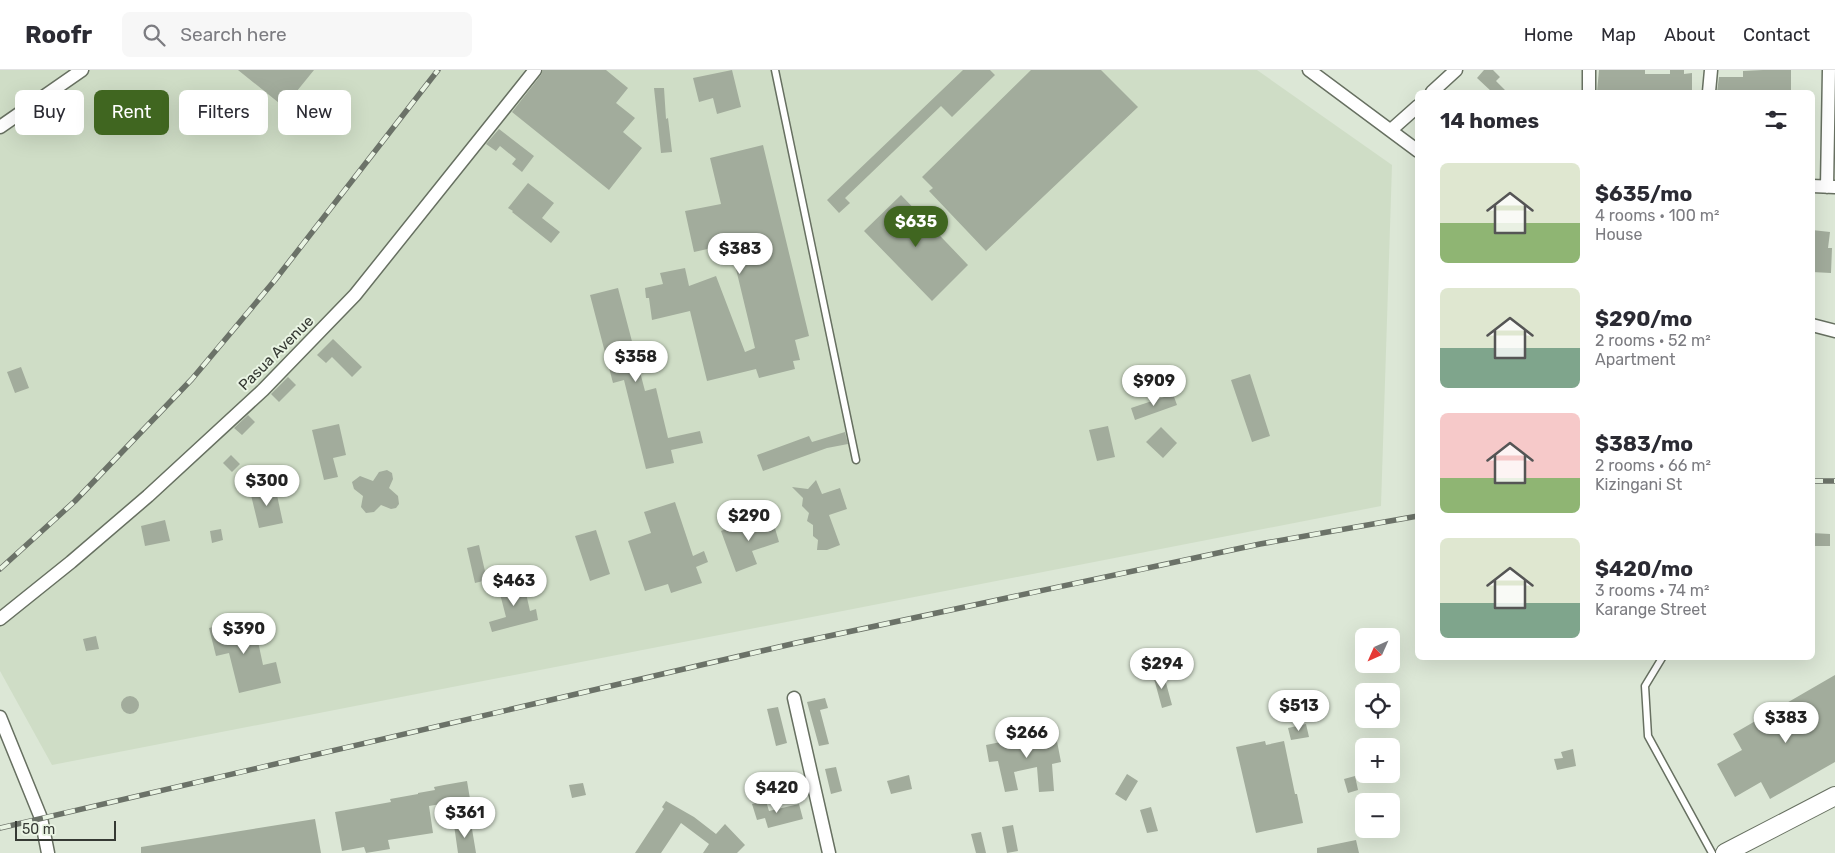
<!DOCTYPE html>
<html lang="en">
<head>
<meta charset="utf-8">
<style>
  :root { --surface:#fff; --page:#f7f7f7; --text:#2b2b33; --muted:#7c7c81; --line:#e1e1e2; --accent:#406620 }
  body { margin:0; font-family:Rubik,sans-serif; background:var(--page); color:var(--text); height:100vh; display:flex; flex-direction:column; font-size:19px; white-space:nowrap }
  * { box-sizing:border-box; margin:0 }
  p { font-size:16px; color:var(--muted) }
  .icon { flex:none; width:28px; height:28px; fill:none; stroke:currentColor; stroke-width:2; stroke-linecap:round; stroke-linejoin:round }
  .map { position:relative; flex:1; overflow:hidden }
  .side { position:absolute; left:1415px; top:20px; width:400px; height:570px; display:flex; flex-direction:column; background:var(--surface); border-radius:8px; box-shadow:0 5px 20px #0002 }
  .side>* { flex:none }
  .banner { position:absolute; left:15px; top:20px; width:475px; height:45px; display:flex; gap:10px }
  .needle { width:32px; rotate:225deg }
  .tools { position:absolute; left:1355px; top:558px; display:grid; gap:10px }
  .tools a { display:grid; place-items:center; width:45px; height:45px; border-radius:8px; background:var(--surface); box-shadow:0 5px 20px #0002; font-size:25px }
  .scale { position:absolute; left:15px; bottom:12px; width:101px; box-sizing:border-box; padding-left:5px; border:2px solid #353933; border-top:0; font-size:14px; line-height:18px; white-space:nowrap; color:#353933; -webkit-text-stroke:4px #e9f4e3; paint-order:stroke }
  .price { position:absolute; translate:-50% -42px; padding:0 11px; border-radius:18px; background:#fff; color:#222; font-size:16px; line-height:32px; filter:drop-shadow(0 1px 2px #0008) }
  .price::after { content:''; position:absolute; left:50%; top:30px; width:15px; height:11px; margin-left:-8px; background:inherit; clip-path:polygon(0 0,100% 0,50% 100%) }
  .price.selected { background:var(--accent); color:#fff }
  ul { padding:0; list-style:none }
  li { display:flex; align-items:center; gap:15px; height:125px; padding:0 25px }
  li span { display:grid; place-items:center; flex:none; width:140px; height:100px; border-radius:8px; color:#555 }
  li>.icon { margin-inline-start:auto }
  span .icon { width:60px; height:60px; fill:#fffc; stroke-width:1 }
  li b { font-size:21px }
  h2 { display:flex; justify-content:space-between; align-items:center; height:60px; padding:0 25px; font-size:21px }
  .chip { padding:0 18px; border-radius:8px; background:var(--surface); box-shadow:0 5px 20px #0002; font-size:18px; line-height:45px }
  .chip.selected { background:var(--accent); color:#fff }
  header { display:flex; align-items:center; gap:30px; box-sizing:border-box; height:70px; padding:0 25px; background:var(--surface); border-bottom:1px solid var(--line) }
  header strong { font-size:24px }
  nav { display:flex; gap:28px; margin-inline-start:auto; font-size:18px }
  .search { width:350px; height:45px; background:var(--page); display:flex; align-items:center; gap:12px; box-sizing:border-box; padding:0 18px; border-radius:8px; color:var(--muted); font-size:19px }
  .map>svg:first-child { display:block }
</style>
</head>
<body>
<header>
<strong>Roofr</strong>
<div class="search"><svg class="icon" aria-label="search" viewBox="0 0 24 24"><circle cx="10" cy="10" r="6"/><path d="M15 15l6 6"/></svg>Search here</div>
<nav><a>Home</a><a>Map</a><a>About</a><a>Contact</a></nav>
</header>
<div class="map">
<svg width="1835" height="783" viewBox="0 0 1835 783">
  <rect width="100%" height="100%" fill="#dce7d6"/>
  <!-- built -->
  <path fill="#cfddc6" d="M0,0h1257l135,95 -11,341 -1329,259 -52,-94z"/>
  <!-- building -->
  <path fill="#a2ac9c" d="M238,0h76l-30,37z
    M543,0h63l22,18 -12,15 19,15 -12,14 19,16 -33,42 -97,-78 29,-37z
    M732,0l9,37 -24,7 -4,-16 -14,4 -6,-24z
    M963,0h27l5,5 -43,42 -11,-11 -96,92 5,5 -11,10 -12,-13z
    M1031,0h70l37,37 -152,144 -57,-60 4,-3 -11,-11z
    M1484,0h9l7,7 -4,4 11,11h-15l-15,-14z
    M1599,0h46v4h25v-4h14v4l8,-1v19h-95z
    M1763,0h28v22h-74l2,-15h24v-6z
    M654,18h10l2,31 2,-1 4,34 -11,1z
    M499,59l35,27 -12,16 -10,-8 4,-5 -16,-13 -4,5 -10,-7z
    M763,75l46,191 -14,4 5,20 -7,1 2,8 -36,9 -3,-9 -49,12 -17,-70 -38,9 -3,-22h-3l-1,-10 18,-4 -3,-11 25,-5 4,18 27,-10 29,76 10,-4 -25,-104 -36,8 -9,-41 36,-7 -11,-46z
    M528,113l26,20 -12,15 18,14 -9,11 -39,-31 1,-1 -5,-3z
    M901,125l67,70 -36,36 -68,-70z
    M1812,160l18,2 -2,16h4l-1,25 -19,-1z
    M618,218l27,103 11,-3 12,50 32,-7 3,12 -32,7 3,13 -28,6 -22,-89 -11,3 -23,-88z
    M333,269l29,28 -10,10 -20,-20 -6,6 -9,-8z
    M21,297l8,21 -14,5 -8,-21z
    M1250,304l20,62 -18,6 -21,-62z
    M288,307l8,8 -17,17 -8,-8z
    M1173,324l4,11 -42,15 -4,-12z
    M248,345l7,7 -13,13 -8,-7z
    M339,354l7,31 -13,3 5,19 -14,3 -12,-50z
    M1108,356l7,31 -18,4 -8,-31z
    M1161,357l16,16 -14,15 -17,-16z
    M845,362l3,12 -21,4 -64,23 -6,-16 52,-19 3,6z
    M231,385l9,9 -8,8 -9,-9z
    M387,400l5,3 1,6 -4,9 9,8 1,8 -3,4 -5,1 -10,-4 -7,7 -8,1 -5,-6 2,-11 -9,-7 -2,-7 8,-6 13,5 6,-9z
    M816,410l6,14 18,-6 7,21 -18,6 11,30 -13,5h-10l1,-10 -5,-4v-11l-6,-4 2,-8 -7,-7 1,-8 -11,-11 16,2z
    M275,416l8,37 -24,5 -9,-37z
    M675,432l18,54 11,-5 4,11 -12,5 6,16 -31,10 -3,-9 -23,7 -17,-50 23,-8 -7,-21z
    M772,448l7,24 -27,9 5,13 -21,8 -15,-41 21,-8 1,4z
    M165,450l5,21 -25,5 -4,-20z
    M221,459l2,11 -11,3 -2,-12z
    M596,460l14,44 -20,7 -15,-45z
    M1812,463l18,1v12h-18z
    M479,475l8,35 -12,3 -8,-35z
    M523,510l7,31 6,-2 2,11 -46,12 -3,-10 17,-5 -8,-31z
    M253,548l10,47 13,-3 5,21 -42,10 -10,-40 -13,3 -7,-28z
    M96,566l3,13 -13,2 -3,-12z
    M1163,602l9,33 -10,3 -9,-33z
    M1835,605v87l-65,37 -9,-17 -26,15 -18,-33 25,-14 -9,-16z
    M121 635a9 9 0 1 1 18 0a9 9 0 1 1-18 0Z
    M825,628l3,10 -8,2 9,34 -10,2 -12,-44z
    M778,637l9,36 -11,3 -9,-37z
    M1306,654l3,13 -18,3 -3,-12z
    M1055,661l6,31 -9,2 2,27 -15,1 -2,-25 -23,5 4,18 -13,2 -7,-31 -9,1 -3,-17z
    M1265,671l1,4 18,-4 11,53h2l6,29 -47,10 -20,-86z
    M1573,679l3,17 -19,4 -3,-11 9,-1 -2,-6z
    M836,697l6,24 -11,3 -6,-25z
    M1127,704l11,7 -12,20 -11,-7z
    M909,705l3,14 -21,5 -4,-13z
    M1355,706l3,14 -10,3 -4,-14z
    M467,711l3,18 -41,7 4,27 -45,7 2,9 -24,4 -2,-6 -22,4 -7,-39 56,-10 -1,-3 28,-5v-1l17,-3 -1,-3 10,-2z
    M583,713l3,12 -14,3 -3,-13z
    M666,731l28,16 22,17 9,-10 20,21 -8,8h-34l6,-9 -28,-21 -20,30h-26l29,-44 -2,-2z
    M766,731l3,10 30,-7 4,15 -35,9 -3,-10 -8,2 -5,-16z
    M1151,737l7,24 -11,2 -7,-23z
    M315,749l6,34h-180v-6z
    M471,753l5,30h-18l-4,-28z
    M1013,755l5,26 -11,2 -5,-26z
    M981,762l5,21h-10l-5,-19z
    M1356,770l3,13h-42v-5z"/>
  <g fill="none" stroke-linecap="round" stroke-linejoin="round">
    <defs>
      <path id="lane" d="M775,0l81,390
        M1662,588l-17,28 3,50 64,117"/>
      <path id="street" d="M1309,0l109,81
        M1432,22l24,-22
        M1589,22v-22
        M1709,22l2,-22
        M0,57l82,-57
        M1391,60l27,-24
        M1812,116l23,1
        M1827,117l2,-117
        M1812,255l23,6
        M0,549l71,-57 77,-66 115,-106 92,-95 180,-225
        M794,628l35,155
        M0,647l41,101 7,35"/>
      <path id="secondary" d="M1725,783l110,-57"/>
    </defs>
    <!-- lane casing -->
    <use href="#lane" stroke="#677061" stroke-width="9"/>
    <!-- street casing -->
    <use href="#street" stroke="#677061" stroke-width="15"/>
    <!-- secondary casing -->
    <use href="#secondary" stroke="#677061" stroke-width="20"/>
    <!-- lane -->
    <use href="#lane" stroke="#fff" stroke-width="6"/>
    <!-- street -->
    <use href="#street" stroke="#fff" stroke-width="12"/>
    <!-- secondary -->
    <use href="#secondary" stroke="#fff" stroke-width="18"/>
    <defs>
      <path id="rail" d="M1812,411h23
        M0,499l75,-68 117,-122 83,-99 163,-210
        M0,758l796,-185 464,-99 158,-28"/>
    </defs>
    <!-- rail casing -->
    <use href="#rail" stroke="#6b7268" stroke-width="5.5"/>
    <!-- rail -->
    <use href="#rail" stroke="#e9f4e3" stroke-width="4" stroke-dasharray="11" stroke-linecap="butt"/>
  </g>
  <g text-anchor="middle" stroke-width="4" stroke-linejoin="round" paint-order="stroke">
    <!-- street labels -->
    <g font-size="15" fill="#353933" stroke="#e9f4e3">
      <text transform="translate(276 283) rotate(-45)" y="5">Pasua Avenue</text>
    </g>
  </g>
</svg>
<div class="tools">
<a><svg class="needle" viewBox="-14 -14 28 28"><path d="M0-13l5 13h-10z" fill="#e53935"/><path d="M0 13l5-13h-10z" fill="#7c7c81"/></svg></a>
<a><svg class="icon" aria-label="locate" viewBox="0 0 24 24"><circle cx="12" cy="12" r="6"/><path d="M12 2v4M12 18v4M2 12h4M18 12h4"/></svg></a>
<a>+</a>
<a>−</a>
</div>
<div class="scale">50 m</div>
<b class="price selected" style="left:916px;top:178px">$635</b>
<b class="price" style="left:740px;top:205px">$383</b>
<b class="price" style="left:636px;top:313px">$358</b>
<b class="price" style="left:1154px;top:337px">$909</b>
<b class="price" style="left:267px;top:437px">$300</b>
<b class="price" style="left:749px;top:472px">$290</b>
<b class="price" style="left:514px;top:537px">$463</b>
<b class="price" style="left:244px;top:585px">$390</b>
<b class="price" style="left:1162px;top:620px">$294</b>
<b class="price" style="left:1299px;top:662px">$513</b>
<b class="price" style="left:1786px;top:674px">$383</b>
<b class="price" style="left:1027px;top:689px">$266</b>
<b class="price" style="left:777px;top:744px">$420</b>
<b class="price" style="left:465px;top:769px">$361</b>
<div class="banner">
<a class="chip">Buy</a>
<a class="chip selected">Rent</a>
<a class="chip">Filters</a>
<a class="chip">New</a>
</div>
<section class="side">
<h2>14 homes<svg class="icon" aria-label="filters" viewBox="0 0 24 24"><path d="M4 7h16M4 17h16"/><circle cx="9" cy="7" r="2"/><circle cx="15" cy="17" r="2"/></svg></h2>
<ul>
<li><span style="background:linear-gradient(#dfe7d0 60%,#8fb573 0)"><svg class="icon" aria-label="home" viewBox="0 0 24 24"><path d="M3 11l9-7 9 7M6 9v11h12V9"/></svg></span><div><b>$635/mo</b><p>4 rooms · 100 m²</p><p>House</p></div></li>
<li><span style="background:linear-gradient(#dfe7d0 60%,#7fa58c 0)"><svg class="icon" aria-label="home" viewBox="0 0 24 24"><path d="M3 11l9-7 9 7M6 9v11h12V9"/></svg></span><div><b>$290/mo</b><p>2 rooms · 52 m²</p><p>Apartment</p></div></li>
<li><span style="background:linear-gradient(#f6c9c9 65%,#8fb573 0)"><svg class="icon" aria-label="home" viewBox="0 0 24 24"><path d="M3 11l9-7 9 7M6 9v11h12V9"/></svg></span><div><b>$383/mo</b><p>2 rooms · 66 m²</p><p>Kizingani St</p></div></li>
<li><span style="background:linear-gradient(#dfe7d0 65%,#7fa58c 0)"><svg class="icon" aria-label="home" viewBox="0 0 24 24"><path d="M3 11l9-7 9 7M6 9v11h12V9"/></svg></span><div><b>$420/mo</b><p>3 rooms · 74 m²</p><p>Karange Street</p></div></li>
</ul>
</section>
</div>
</body>
</html>
